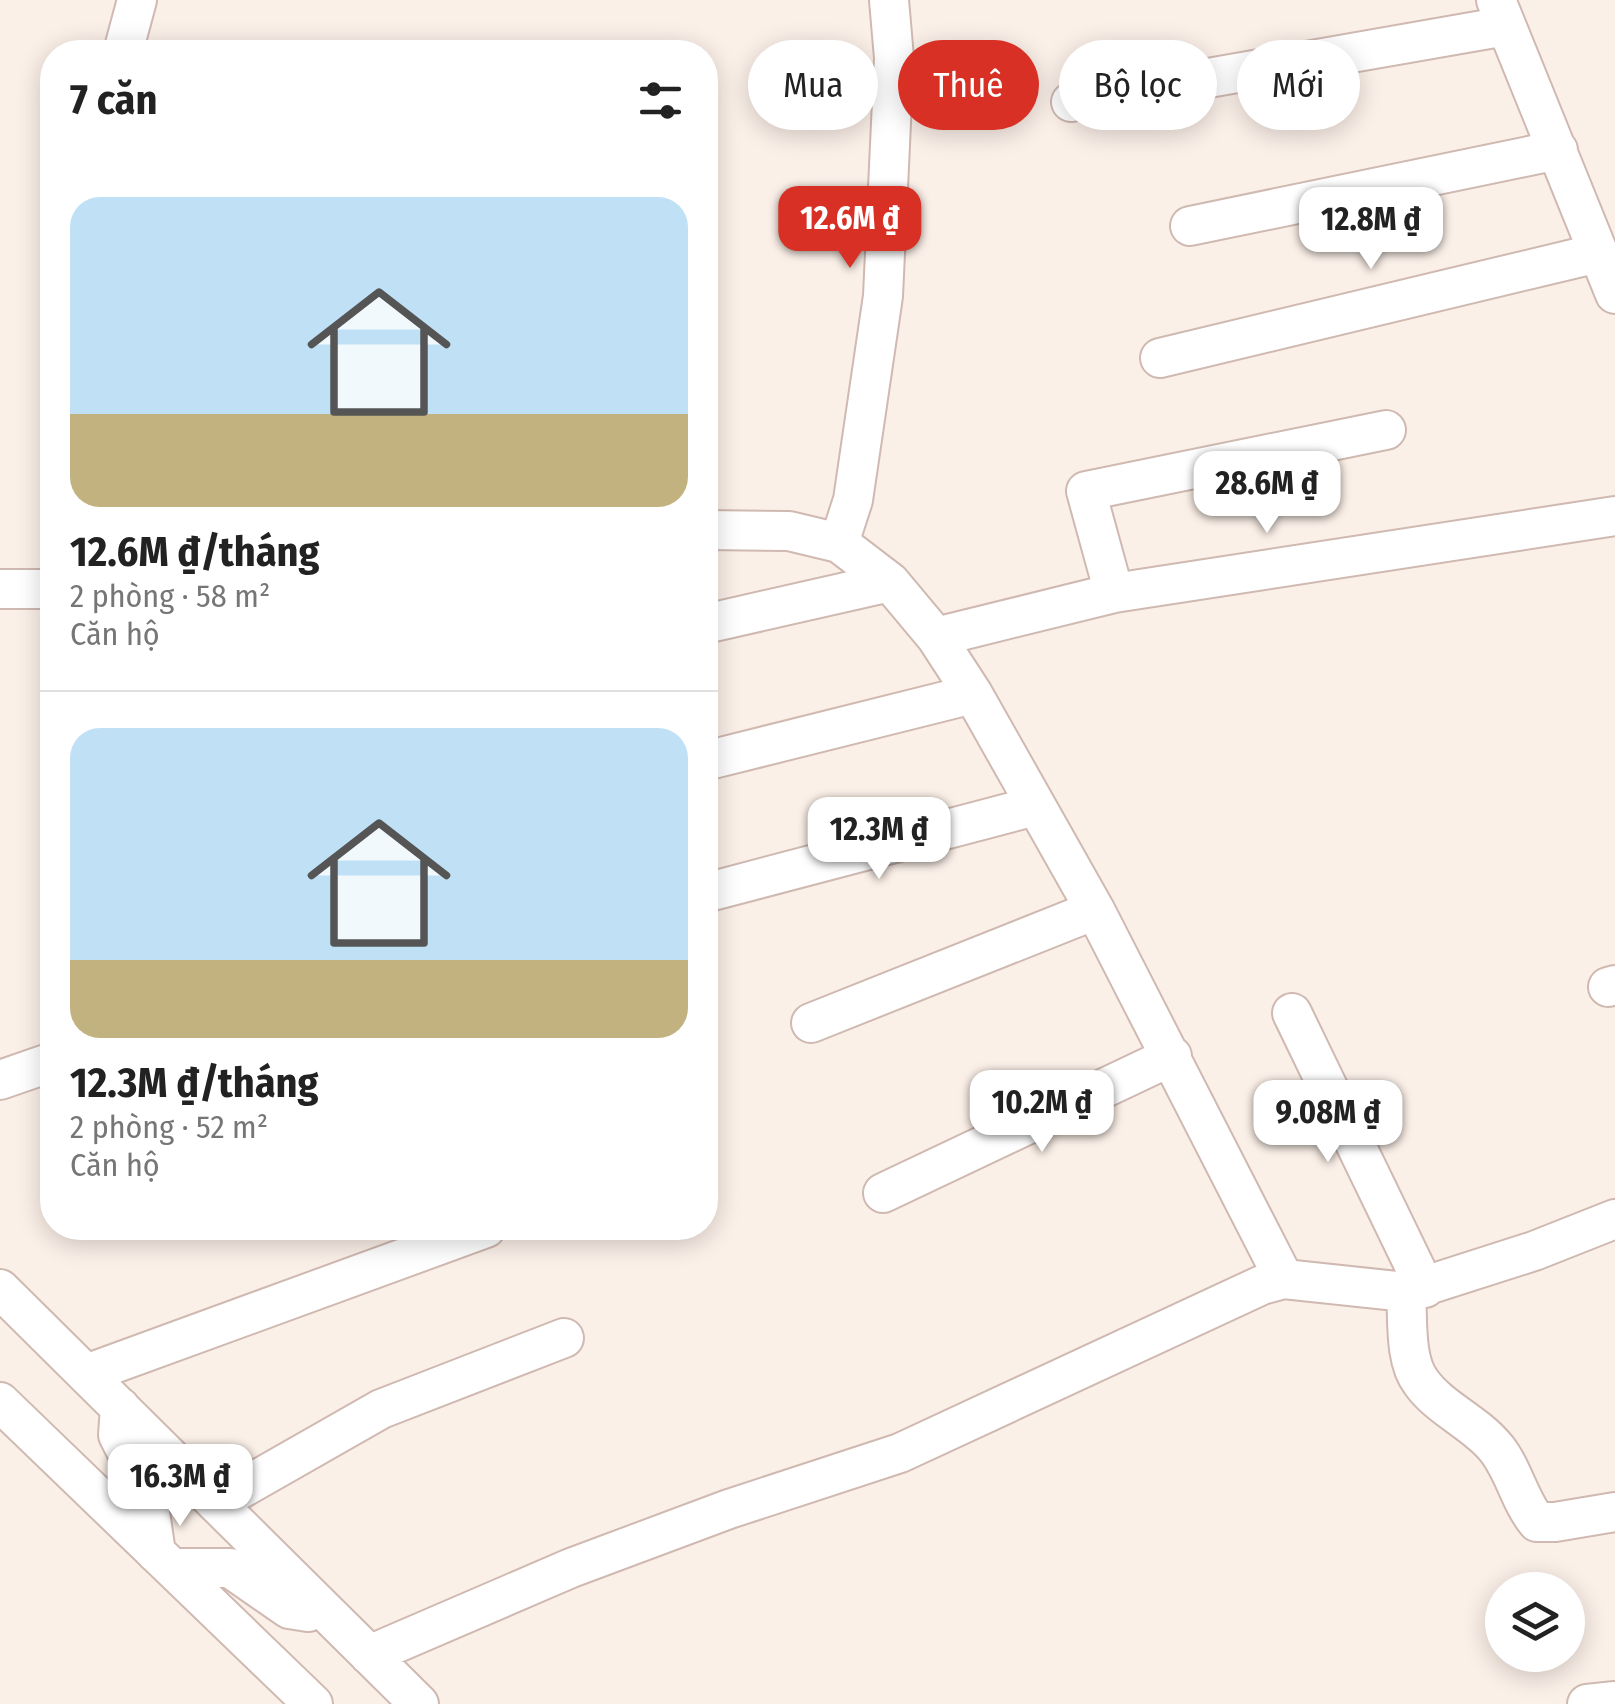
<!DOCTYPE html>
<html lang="vi">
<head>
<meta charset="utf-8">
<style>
  :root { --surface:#fff; --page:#f2f2f2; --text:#222; --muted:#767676; --line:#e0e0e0; --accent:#d93025 }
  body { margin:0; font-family:"Fira Sans Condensed",sans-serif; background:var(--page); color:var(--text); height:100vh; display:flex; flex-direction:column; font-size:38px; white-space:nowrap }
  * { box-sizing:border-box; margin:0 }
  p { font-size:32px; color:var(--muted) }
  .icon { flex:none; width:55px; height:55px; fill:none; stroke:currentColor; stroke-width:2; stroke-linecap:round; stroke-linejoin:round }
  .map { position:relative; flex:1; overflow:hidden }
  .drawer { position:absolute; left:40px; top:40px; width:678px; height:1200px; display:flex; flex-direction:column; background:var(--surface); border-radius:40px; box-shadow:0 5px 25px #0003 }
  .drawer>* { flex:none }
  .guide { position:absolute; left:748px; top:40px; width:718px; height:90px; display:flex; gap:20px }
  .tools { position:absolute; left:1485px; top:1572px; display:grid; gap:20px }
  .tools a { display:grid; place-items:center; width:100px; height:100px; border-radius:50%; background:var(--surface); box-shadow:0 5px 25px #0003; font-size:50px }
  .price { position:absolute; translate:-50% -85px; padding:0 22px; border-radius:20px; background:#fff; color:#222; font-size:32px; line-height:65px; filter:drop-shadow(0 2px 5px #0008) }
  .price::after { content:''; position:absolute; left:50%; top:60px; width:30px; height:22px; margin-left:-15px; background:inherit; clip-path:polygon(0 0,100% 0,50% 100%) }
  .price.current { background:var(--accent); color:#fff }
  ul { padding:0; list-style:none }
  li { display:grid; align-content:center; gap:20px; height:530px; padding:0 30px }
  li+li { border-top:2px solid var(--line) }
  li span { display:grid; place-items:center; height:310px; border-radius:30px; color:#555 }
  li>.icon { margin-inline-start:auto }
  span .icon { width:180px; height:180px; fill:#fffc; stroke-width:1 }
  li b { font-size:42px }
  h2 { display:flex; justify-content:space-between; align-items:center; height:120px; padding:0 30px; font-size:42px }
  .pill { padding:0 35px; border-radius:45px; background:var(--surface); box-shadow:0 5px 25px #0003; font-size:35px; line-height:90px }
  .pill.current { background:var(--accent); color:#fff }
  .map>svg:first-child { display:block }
</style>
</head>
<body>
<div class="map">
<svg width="1615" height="1704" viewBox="0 0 1615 1704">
  <rect width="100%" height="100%" fill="#fbf0e8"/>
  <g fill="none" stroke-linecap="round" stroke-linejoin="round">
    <defs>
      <path id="minor" d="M1496,0l119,294
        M123,52l14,-52
        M1071,102l435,-76
        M1190,226l368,-76
        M1160,358l438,-105
        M705,530l84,1 50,12 51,39 46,55 37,57 122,216 189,369
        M839,543l14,-43 30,-204 11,-238 -5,-58
        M0,589h52
        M1114,593l-28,-102 300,-61
        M705,624l185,-42
        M936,637l178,-44 501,-77
        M705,761l268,-67
        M705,893l330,-87
        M1608,987l7,-2
        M1292,1013l133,275
        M811,1023l284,-113
        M0,1080l52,-18
        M883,1193l289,-137
        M0,1289l419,415
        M1406,1292c2,26 -2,68 15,90 19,27 54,40 75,66 18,22 23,52 41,74h18l60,-10
        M86,1374l400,-146
        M0,1402l313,302
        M120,1407l-2,28 29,57 9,61
        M216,1503l165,-94 183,-71
        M173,1568h57l59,41 19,3 10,-8
        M369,1655l202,-87 158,-59 171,-56 362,-168 22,-6 122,13 128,-41 81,-32
        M1587,1704l28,-3"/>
    </defs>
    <!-- minor casing -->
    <use href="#minor" stroke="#cfb9b1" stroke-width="42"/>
    <!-- minor -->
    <use href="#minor" stroke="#fff" stroke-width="38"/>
  </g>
</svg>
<div class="tools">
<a><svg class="icon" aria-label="layers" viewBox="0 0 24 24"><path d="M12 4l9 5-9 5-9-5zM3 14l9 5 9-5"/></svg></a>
</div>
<b class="price current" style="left:850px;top:271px">12.6M ₫</b>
<b class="price" style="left:1371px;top:272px">12.8M ₫</b>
<b class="price" style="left:1267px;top:536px">28.6M ₫</b>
<b class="price" style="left:879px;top:882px">12.3M ₫</b>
<b class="price" style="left:1042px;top:1155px">10.2M ₫</b>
<b class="price" style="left:1328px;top:1165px">9.08M ₫</b>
<b class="price" style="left:180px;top:1529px">16.3M ₫</b>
<div class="guide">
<a class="pill">Mua</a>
<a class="pill current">Thuê</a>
<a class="pill">Bộ lọc</a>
<a class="pill">Mới</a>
</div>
<section class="drawer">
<h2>7 căn<svg class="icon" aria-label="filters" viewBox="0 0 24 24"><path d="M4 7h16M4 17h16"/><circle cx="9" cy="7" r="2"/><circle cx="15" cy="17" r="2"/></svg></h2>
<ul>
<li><span style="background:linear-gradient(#bfe0f5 70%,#c2b280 0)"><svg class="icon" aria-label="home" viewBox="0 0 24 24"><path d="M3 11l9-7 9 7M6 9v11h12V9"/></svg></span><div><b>12.6M ₫/tháng</b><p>2 phòng · 58 m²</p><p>Căn hộ</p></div></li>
<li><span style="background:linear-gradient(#bfe0f5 75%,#c2b280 0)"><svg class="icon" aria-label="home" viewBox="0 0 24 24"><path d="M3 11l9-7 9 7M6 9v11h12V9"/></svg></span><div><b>12.3M ₫/tháng</b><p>2 phòng · 52 m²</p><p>Căn hộ</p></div></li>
</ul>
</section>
</div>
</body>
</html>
